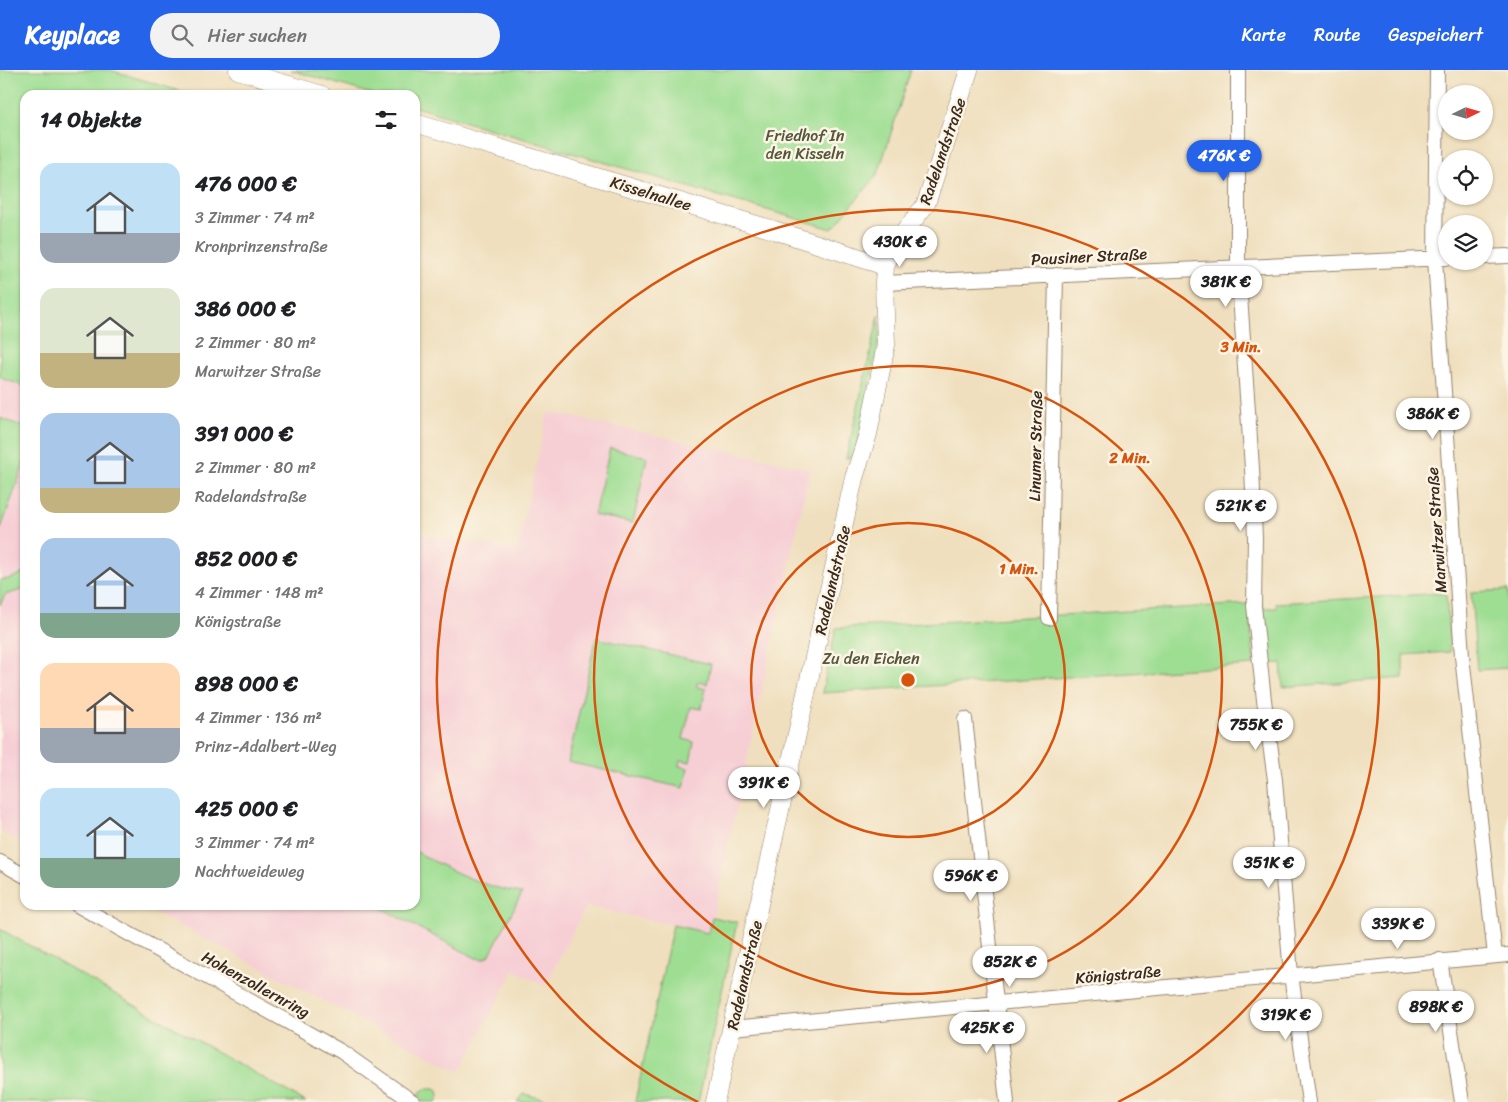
<!DOCTYPE html>
<html lang="de">
<head>
<meta charset="utf-8">
<style>
  :root { --surface:#fff; --page:#f2f2f2; --text:#202124; --muted:#757577; --accent:#2563eb }
  body { margin:0; font-family:Sriracha,sans-serif; background:var(--page); color:var(--text); height:100vh; display:flex; flex-direction:column; font-size:19px; white-space:nowrap }
  * { box-sizing:border-box; margin:0 }
  p { font-size:16px; color:var(--muted) }
  .icon { flex:none; width:28px; height:28px; fill:none; stroke:currentColor; stroke-width:2; stroke-linecap:round; stroke-linejoin:round }
  .map { position:relative; flex:1; overflow:hidden }
  .panel { position:absolute; left:20px; top:20px; width:400px; height:820px; display:flex; flex-direction:column; background:var(--surface); border-radius:15px; box-shadow:0 1px 4px #0004 }
  .panel>* { flex:none }
  .needle { width:32px; rotate:85deg }
  .tools { position:absolute; left:1438px; top:15px; display:grid; gap:10px }
  .tools a { display:grid; place-items:center; width:55px; height:55px; border-radius:50%; background:var(--surface); box-shadow:0 1px 4px #0004; font-size:25px }
  .price { position:absolute; translate:-50% -42px; padding:0 11px; border-radius:18px; background:#fff; color:#222; font-size:16px; line-height:32px; filter:drop-shadow(0 1px 2px #0008) }
  .price::after { content:''; position:absolute; left:50%; top:30px; width:15px; height:11px; margin-left:-8px; background:inherit; clip-path:polygon(0 0,100% 0,50% 100%) }
  .price.current { background:var(--accent); color:#fff }
  ul { padding:0; list-style:none }
  li { display:flex; align-items:center; gap:15px; height:125px; padding:0 20px }
  li span { display:grid; place-items:center; flex:none; width:140px; height:100px; border-radius:15px; color:#555 }
  li>.icon { margin-inline-start:auto }
  span .icon { width:60px; height:60px; fill:#fffc; stroke-width:1 }
  li b { font-size:21px }
  h2 { display:flex; justify-content:space-between; align-items:center; height:60px; padding:0 20px; font-size:21px }
  header { display:flex; align-items:center; gap:30px; box-sizing:border-box; height:70px; padding:0 25px; background:var(--accent); color:#fff }
  header strong { font-size:24px }
  nav { display:flex; gap:28px; margin-inline-start:auto; font-size:18px }
  .search { width:350px; height:45px; background:var(--page); display:flex; align-items:center; gap:12px; box-sizing:border-box; padding:0 18px; border-radius:28px; color:var(--muted); font-size:19px }
  .map>svg:first-child { display:block }
</style>
</head>
<body>
<header>
<strong>Keyplace</strong>
<div class="search"><svg class="icon" aria-label="search" viewBox="0 0 24 24"><circle cx="10" cy="10" r="6"/><path d="M15 15l6 6"/></svg>Hier suchen</div>
<nav><a>Karte</a><a>Route</a><a>Gespeichert</a></nav>
</header>
<div class="map">
<svg width="1508" height="1032" viewBox="0 0 1508 1032">
  <rect width="100%" height="100%" fill="#fcf5e5"/>
  <filter id="ink" filterUnits="userSpaceOnUse"><feTurbulence type="fractalNoise" baseFrequency=".02" numOctaves="2"/><feDisplacementMap in="SourceGraphic" scale="10" xChannelSelector="R" yChannelSelector="G"/><feConvolveMatrix kernelMatrix="1 2 1 2 8 2 1 2 1" color-interpolation-filters="sRGB"/></filter>
  <filter id="wash" filterUnits="userSpaceOnUse"><feTurbulence type="fractalNoise" baseFrequency=".0096" numOctaves="4" result="noise"/><feDisplacementMap in="SourceGraphic" scale="20" xChannelSelector="R" yChannelSelector="G"/><feGaussianBlur stdDeviation="1.12" result="paint"/><feColorMatrix in="noise" values="0 0 0 0 0 0 0 0 0 0 0 0 0 0 0 0 0 1.4 0 .05"/><feComposite in="paint" operator="in"/></filter>
  <g filter="url(#wash)">
    <rect width="100%" height="100%" fill="#efdfbe"/>
    <!-- built -->
    <path fill="#f6cfd5" d="M0,308l25,8v458l-25,-13z
      M548,342l262,57 -101,464 -123,-27 -41,80 -31,-16 -54,102 -319,-167h274v-373l14,4 88,14z"/>
    <!-- green -->
    <path fill="#9ede93" stroke="#6c8458" d="M0,0h110l83,25h-168v291l-25,-8z
      M291,0h620l-33,104 -46,55 -417,-122v-12h-40z
      M879,245l1,18 -25,122 -9,4z
      M0,348l25,9v34l-25,70z
      M610,378l37,9 -14,66 -39,-8z
      M25,502v17l-20,6 -5,10v-25l10,-1z
      M1508,520v78l-31,2 -6,-78z
      M1446,523l4,59 -47,3v23l-120,9 -2,-24 -13,1 -5,-56h14l-1,-5z
      M1249,534l5,61 -432,28 14,-65z
      M596,568l115,26 -4,20 -10,-2v5l9,2 -5,20 -10,-2 -8,32 11,3 -4,20 -10,-2 -1,6 9,2 -4,20 -116,-26z
      M415,781c32,18 70,37 107,42l-33,63 -6,3 -7,-1 -101,-53h40z
      M712,847l25,5 -39,180h-63l38,-177 35,8z
      M0,859l306,173h-306z
      M425,1019h9l4,2 1,5 -3,6h-13l-3,-5v-5z
      M524,1024l31,8h-38z"/>
  </g>
  <g filter="url(#ink)">
    <g fill="none" stroke-linecap="round" stroke-linejoin="round">
      <defs>
        <path id="minor" d="M1238,0v197l14,201 3,70 -1,68 10,94 11,80 16,195 18,127
          M1437,0l-2,189 27,397 33,300
          M1484,187l24,-1
          M884,213l562,-25
          M1049,548l7,-343
          M965,649l42,383
          M0,792l25,14
          M77,835l265,147 71,50
          M1440,890l22,142
          M732,958l776,-73"/>
        <path id="tertiary" d="M238,0l84,25
          M415,53l359,107 111,36
          M715,1032l139,-624 14,-44 18,-89 -2,-62 1,-17 5,-11 12,-20 24,-31 43,-134"/>
      </defs>
      <!-- minor casing -->
      <use href="#minor" stroke="#95846e" stroke-width="16"/>
      <!-- tertiary casing -->
      <use href="#tertiary" stroke="#95846e" stroke-width="19"/>
      <!-- minor -->
      <use href="#minor" stroke="#fff" stroke-width="14"/>
      <!-- tertiary -->
      <use href="#tertiary" stroke="#fff" stroke-width="18"/>
    </g>
  </g>
  <!-- distance rings -->
  <g fill="none" stroke="#d7540e" stroke-width="2.5">
    <circle cx="908" cy="610" r="157"/>
    <circle cx="908" cy="610" r="314"/>
    <path d="M698 1032A471 471 0 1 1 1118 1032"/>
  </g>
  <g text-anchor="middle" stroke-width="5" stroke-linejoin="round" paint-order="stroke">
    <!-- park labels -->
    <g font-size="16" fill="#54573b" stroke="#fcf5e5">
      <text x="805" y="71">Friedhof In<tspan x="805" dy="18">den Kisseln</tspan></text>
      <text x="871" y="594">Zu den Eichen</text>
    </g>
    <!-- street labels -->
    <g font-size="16" fill="#3b2a1e" stroke="#fcf5e5">
      <text transform="translate(942 81) rotate(-71)" y="6">Radelandstraße</text>
      <text transform="translate(651 123) rotate(17)" y="6">Kisselnallee</text>
      <text transform="translate(1089 186) rotate(-3)" y="6">Pausiner Straße</text>
      <text transform="translate(1035 376) rotate(-89)" y="6">Linumer Straße</text>
      <text transform="translate(1436 460) rotate(-94)" y="6">Marwitzer Straße</text>
      <text transform="translate(832 510) rotate(-77)" y="6">Radelandstraße</text>
      <text transform="translate(1118 904) rotate(-5)" y="6">Königstraße</text>
      <text transform="translate(744 905) rotate(-77)" y="6">Radelandstraße</text>
      <text transform="translate(256 914) rotate(29)" y="6">Hohenzollernring</text>
    </g>
  </g>
  <circle cx="908" cy="610" r="8" fill="#d7540e" stroke="#fcf5e5" stroke-width="2.5"/>
  <g font-size="15" text-anchor="middle" font-weight="bold" fill="#d7540e" stroke="#fcf5e5" stroke-width="5" stroke-linejoin="round" paint-order="stroke">
    <text x="1241" y="282">3 Min.</text>
    <text x="1130" y="393">2 Min.</text>
    <text x="1019" y="504">1 Min.</text>
  </g>
</svg>
<div class="tools">
<a><svg class="needle" viewBox="-14 -14 28 28"><path d="M0-13l5 13h-10z" fill="#e53935"/><path d="M0 13l5-13h-10z" fill="#757577"/></svg></a>
<a><svg class="icon" aria-label="locate" viewBox="0 0 24 24"><circle cx="12" cy="12" r="6"/><path d="M12 2v4M12 18v4M2 12h4M18 12h4"/></svg></a>
<a><svg class="icon" aria-label="layers" viewBox="0 0 24 24"><path d="M12 4l9 5-9 5-9-5zM3 14l9 5 9-5"/></svg></a>
</div>
<b class="price current" style="left:1224px;top:112px">476K €</b>
<b class="price" style="left:900px;top:198px">430K €</b>
<b class="price" style="left:1226px;top:238px">381K €</b>
<b class="price" style="left:1433px;top:370px">386K €</b>
<b class="price" style="left:1241px;top:462px">521K €</b>
<b class="price" style="left:1256px;top:681px">755K €</b>
<b class="price" style="left:764px;top:739px">391K €</b>
<b class="price" style="left:1269px;top:819px">351K €</b>
<b class="price" style="left:971px;top:832px">596K €</b>
<b class="price" style="left:1398px;top:880px">339K €</b>
<b class="price" style="left:1010px;top:918px">852K €</b>
<b class="price" style="left:1436px;top:963px">898K €</b>
<b class="price" style="left:1286px;top:971px">319K €</b>
<b class="price" style="left:987px;top:984px">425K €</b>
<section class="panel">
<h2>14 Objekte<svg class="icon" aria-label="filters" viewBox="0 0 24 24"><path d="M4 7h16M4 17h16"/><circle cx="9" cy="7" r="2"/><circle cx="15" cy="17" r="2"/></svg></h2>
<ul>
<li><span style="background:linear-gradient(#bfe0f5 70%,#9aa5b1 0)"><svg class="icon" aria-label="home" viewBox="0 0 24 24"><path d="M3 11l9-7 9 7M6 9v11h12V9"/></svg></span><div><b>476 000 €</b><p>3 Zimmer · 74 m²</p><p>Kronprinzenstraße</p></div></li>
<li><span style="background:linear-gradient(#dfe7d0 65%,#c2b280 0)"><svg class="icon" aria-label="home" viewBox="0 0 24 24"><path d="M3 11l9-7 9 7M6 9v11h12V9"/></svg></span><div><b>386 000 €</b><p>2 Zimmer · 80 m²</p><p>Marwitzer Straße</p></div></li>
<li><span style="background:linear-gradient(#a9c7e8 75%,#c2b280 0)"><svg class="icon" aria-label="home" viewBox="0 0 24 24"><path d="M3 11l9-7 9 7M6 9v11h12V9"/></svg></span><div><b>391 000 €</b><p>2 Zimmer · 80 m²</p><p>Radelandstraße</p></div></li>
<li><span style="background:linear-gradient(#a9c7e8 75%,#7fa58c 0)"><svg class="icon" aria-label="home" viewBox="0 0 24 24"><path d="M3 11l9-7 9 7M6 9v11h12V9"/></svg></span><div><b>852 000 €</b><p>4 Zimmer · 148 m²</p><p>Königstraße</p></div></li>
<li><span style="background:linear-gradient(#ffd9b3 65%,#9aa5b1 0)"><svg class="icon" aria-label="home" viewBox="0 0 24 24"><path d="M3 11l9-7 9 7M6 9v11h12V9"/></svg></span><div><b>898 000 €</b><p>4 Zimmer · 136 m²</p><p>Prinz-Adalbert-Weg</p></div></li>
<li><span style="background:linear-gradient(#bfe0f5 70%,#7fa58c 0)"><svg class="icon" aria-label="home" viewBox="0 0 24 24"><path d="M3 11l9-7 9 7M6 9v11h12V9"/></svg></span><div><b>425 000 €</b><p>3 Zimmer · 74 m²</p><p>Nachtweideweg</p></div></li>
</ul>
</section>
</div>
</body>
</html>
